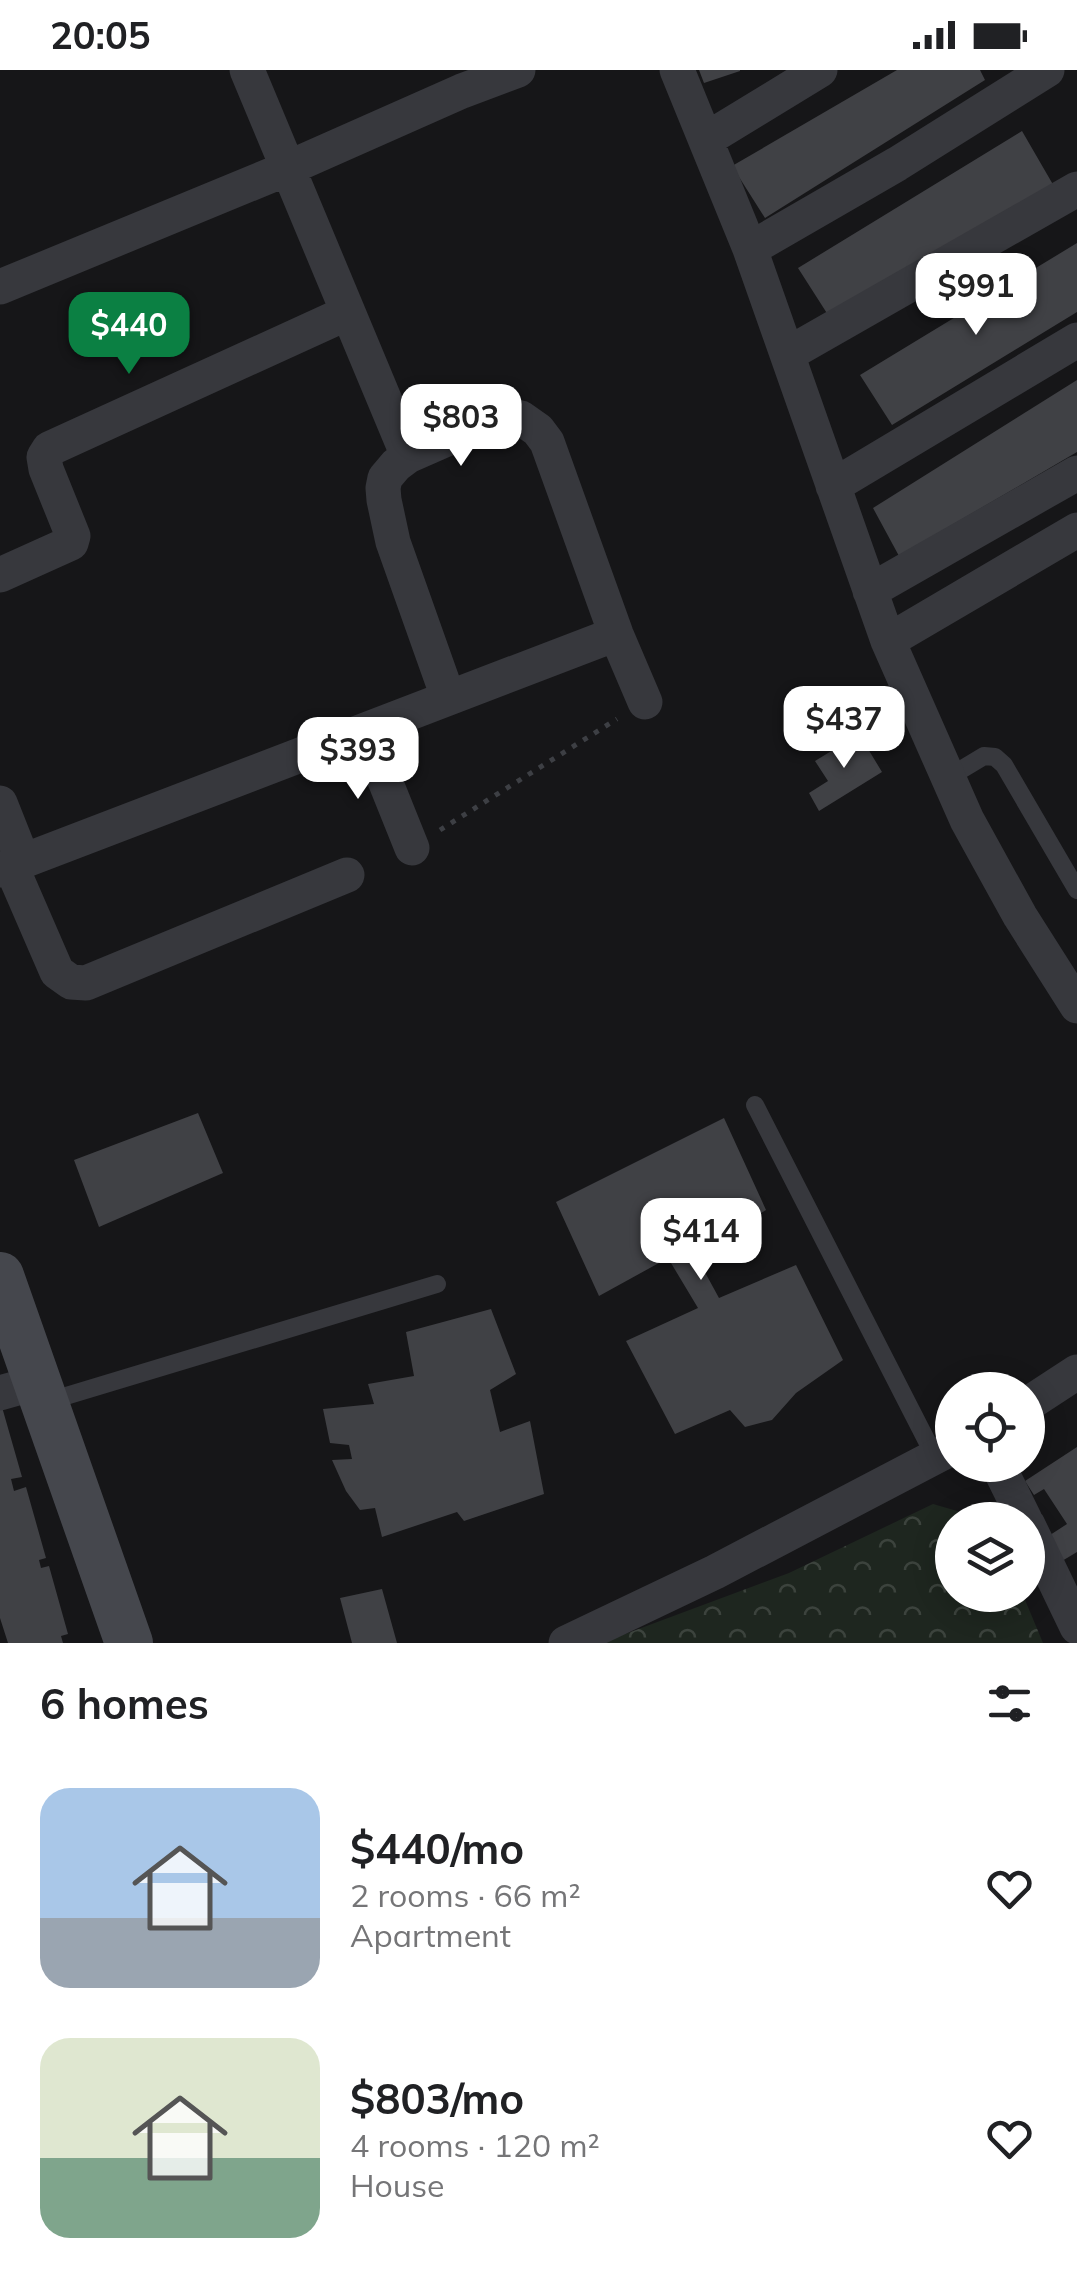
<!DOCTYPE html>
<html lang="en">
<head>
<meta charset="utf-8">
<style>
  :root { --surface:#fff; --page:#f6f6f6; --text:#202124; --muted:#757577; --accent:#0b8043 }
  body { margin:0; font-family:Mulish,sans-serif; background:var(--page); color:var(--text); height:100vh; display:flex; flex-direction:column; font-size:38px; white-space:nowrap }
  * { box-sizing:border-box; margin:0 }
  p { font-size:32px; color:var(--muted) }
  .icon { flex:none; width:55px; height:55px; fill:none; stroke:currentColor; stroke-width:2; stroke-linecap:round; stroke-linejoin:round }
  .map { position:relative; height:1573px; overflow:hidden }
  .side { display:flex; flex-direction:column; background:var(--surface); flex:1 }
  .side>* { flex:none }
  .controls { position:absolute; left:935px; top:1302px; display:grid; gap:20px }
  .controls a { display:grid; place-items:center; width:110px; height:110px; border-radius:50%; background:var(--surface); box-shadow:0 5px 25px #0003; font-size:50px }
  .price { position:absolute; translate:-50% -85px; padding:0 22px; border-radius:20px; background:#fff; color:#222; font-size:32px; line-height:65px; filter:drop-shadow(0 2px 5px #0008) }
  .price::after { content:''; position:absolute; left:50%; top:60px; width:30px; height:22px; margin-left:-15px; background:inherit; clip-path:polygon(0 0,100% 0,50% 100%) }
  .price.selected { background:var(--accent); color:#fff }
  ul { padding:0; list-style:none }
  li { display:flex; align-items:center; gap:30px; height:250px; padding:0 40px }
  li span { display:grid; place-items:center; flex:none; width:280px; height:200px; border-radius:30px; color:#555 }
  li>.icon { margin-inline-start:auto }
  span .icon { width:120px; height:120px; fill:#fffc; stroke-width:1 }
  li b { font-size:42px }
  h2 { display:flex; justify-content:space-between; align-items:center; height:120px; padding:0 40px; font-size:42px }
  .status { display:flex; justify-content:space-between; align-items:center; height:70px; padding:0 50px; background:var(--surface); direction:ltr }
  .status svg { height:28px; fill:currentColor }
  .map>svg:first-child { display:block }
</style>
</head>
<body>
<div class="status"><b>20:05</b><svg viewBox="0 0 49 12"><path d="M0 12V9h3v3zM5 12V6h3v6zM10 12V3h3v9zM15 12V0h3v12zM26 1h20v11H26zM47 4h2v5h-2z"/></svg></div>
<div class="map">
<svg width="1077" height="1573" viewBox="0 0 1077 1573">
  <defs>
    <pattern id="forest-crowns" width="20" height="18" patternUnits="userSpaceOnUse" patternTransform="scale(2.5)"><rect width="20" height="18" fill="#1e261f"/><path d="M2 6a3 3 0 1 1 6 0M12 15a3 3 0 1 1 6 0" fill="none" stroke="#3c433d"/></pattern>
  </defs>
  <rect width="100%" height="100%" fill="#161618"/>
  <!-- forest -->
  <path fill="url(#forest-crowns)" d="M933,1434l55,16h-36v75h71l20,48h-442l188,-70z"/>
  <!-- building -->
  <path fill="#404145" d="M699,0h41v1l-36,12z
    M897,0h83l5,10 -220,138 -33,-52z
    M1022,61l33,57 -225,130 -32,-50z
    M1077,173v69l-185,113 -32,-50z
    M1077,310v72l-178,104 -26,-48z
    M859,664l23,38 -63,39 -10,-18 19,-12 -13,-20z
    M198,1043l25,60 -124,54 -25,-67z
    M724,1048l42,92 -71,44 24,44 77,-33 47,95 -47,33 -24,27 -27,7 -15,-17 -55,24 -49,-93 72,-33 -30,-50 -69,38 -43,-94z
    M491,1239l25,65 -26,16 10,42 30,-11 14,73 -80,27 -7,-9 -75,25 -7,-29 -15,2 -14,-19 -14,-31 20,-1 -3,-14 -19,-2 -7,-34 51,-5 -6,-20 46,-8 -8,-44z
    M0,1330l22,77 -11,2 3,12 12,-4 20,71 -7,2 2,8 8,-2 19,68 -7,2 2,7h-55l-8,-25z
    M1077,1377v105l-15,9 -15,-24 20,-13 -23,-35 -10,6 -9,-14z
    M382,1519l15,54h-45l-12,-45z"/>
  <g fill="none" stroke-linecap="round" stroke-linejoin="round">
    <!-- path -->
    <path stroke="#3d3f44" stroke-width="5" stroke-dasharray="5 8" stroke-linecap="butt" d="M440,760l177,-111"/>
    <!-- lane -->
    <path stroke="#37383d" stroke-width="18" d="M949,707l35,-21 11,1 9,8 73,125
      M755,1035l180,352
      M46,1332l391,-118"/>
    <!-- street -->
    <path stroke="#37383d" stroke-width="35" d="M247,0l161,386
      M677,0l73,179 138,392 79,179 53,96 57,90
      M707,69l113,-69
      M750,179l147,-85 150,-94
      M0,217l286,-118 176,-78 56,-21
      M788,284l289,-165
      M833,416l244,-146
      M0,505l71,-32 2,-7 -27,-67 -2,-12 5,-8 298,-136
      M870,521l207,-118
      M888,571l189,-111
      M448,627l-55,-155 -9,-42 -1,-12 2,-10 11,-13 12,-9 91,-40 22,2 17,12 9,12 69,192 29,68
      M365,661l47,117
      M0,733l23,58
      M11,796l46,106 14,10 15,1 261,-108
      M0,800l616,-236
      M0,1323l39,-11
      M1028,1334l49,-32
      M998,1395l27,55
      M1028,1455l49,102
      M566,1573l149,-71 237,-124"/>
    <!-- secondary -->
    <path stroke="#45474d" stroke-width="48" d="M0,1206l129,367"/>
  </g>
</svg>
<div class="controls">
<a><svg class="icon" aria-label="locate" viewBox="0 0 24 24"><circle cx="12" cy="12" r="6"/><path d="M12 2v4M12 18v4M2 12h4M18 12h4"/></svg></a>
<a><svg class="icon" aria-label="layers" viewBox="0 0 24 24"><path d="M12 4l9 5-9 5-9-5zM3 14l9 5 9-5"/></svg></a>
</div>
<b class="price" style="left:976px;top:268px">$991</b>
<b class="price selected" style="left:129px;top:307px">$440</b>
<b class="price" style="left:461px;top:399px">$803</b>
<b class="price" style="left:844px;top:701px">$437</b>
<b class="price" style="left:358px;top:732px">$393</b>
<b class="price" style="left:701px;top:1213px">$414</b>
</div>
<section class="side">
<h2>6 homes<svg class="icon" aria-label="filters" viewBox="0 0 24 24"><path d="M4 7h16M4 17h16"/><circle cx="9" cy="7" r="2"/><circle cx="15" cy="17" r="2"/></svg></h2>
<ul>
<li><span style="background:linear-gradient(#a9c7e8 65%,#9aa5b1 0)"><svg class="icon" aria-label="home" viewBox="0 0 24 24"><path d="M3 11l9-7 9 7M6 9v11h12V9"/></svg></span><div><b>$440/mo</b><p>2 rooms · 66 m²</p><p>Apartment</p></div><svg class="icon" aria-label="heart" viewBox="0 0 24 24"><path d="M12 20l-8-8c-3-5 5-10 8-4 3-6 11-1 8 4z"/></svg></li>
<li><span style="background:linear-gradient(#dfe7d0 60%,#7fa58c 0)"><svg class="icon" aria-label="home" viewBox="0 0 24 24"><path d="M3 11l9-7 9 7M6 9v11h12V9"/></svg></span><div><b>$803/mo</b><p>4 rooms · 120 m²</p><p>House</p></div><svg class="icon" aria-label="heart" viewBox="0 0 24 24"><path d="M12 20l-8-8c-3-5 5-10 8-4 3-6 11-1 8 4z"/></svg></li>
</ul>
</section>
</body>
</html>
